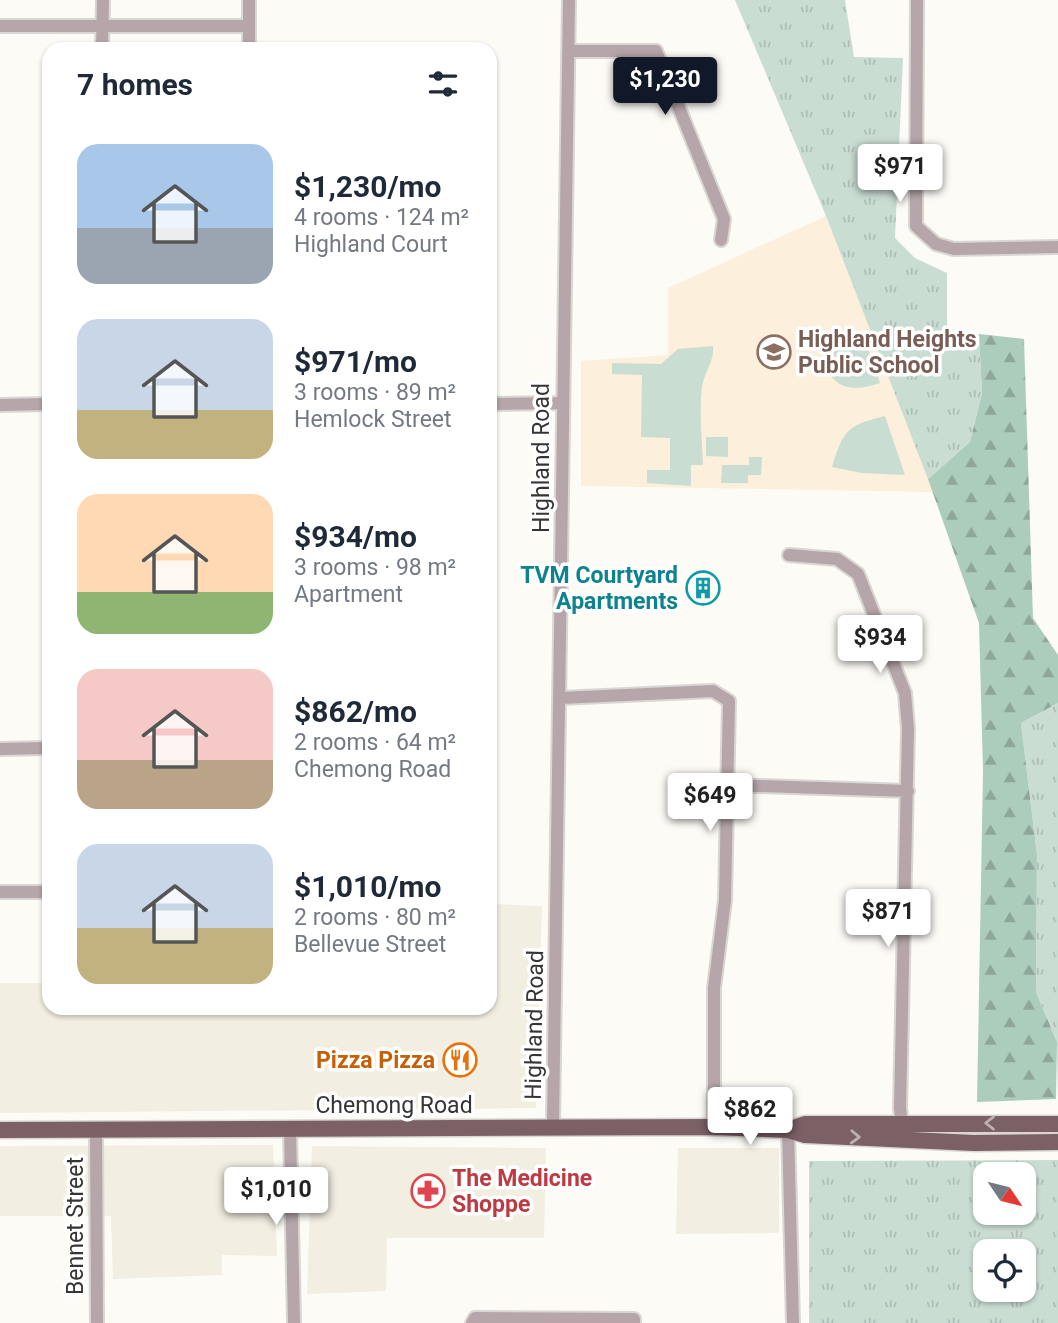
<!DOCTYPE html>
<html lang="en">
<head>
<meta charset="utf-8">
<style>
  :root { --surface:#fff; --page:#f2f2f3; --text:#1f2937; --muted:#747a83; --accent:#111827 }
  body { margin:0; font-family:Roboto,sans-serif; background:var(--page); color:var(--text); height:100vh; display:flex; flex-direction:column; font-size:26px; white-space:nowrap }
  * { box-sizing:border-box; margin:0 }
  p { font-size:23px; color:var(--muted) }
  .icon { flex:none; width:38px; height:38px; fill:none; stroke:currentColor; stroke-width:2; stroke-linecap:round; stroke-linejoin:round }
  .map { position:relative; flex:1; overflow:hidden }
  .details { position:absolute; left:42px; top:42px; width:455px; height:973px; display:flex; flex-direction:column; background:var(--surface); border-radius:21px; box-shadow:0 2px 5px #0004 }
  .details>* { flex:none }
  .needle { width:46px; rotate:125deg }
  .tools { position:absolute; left:973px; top:1162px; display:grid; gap:14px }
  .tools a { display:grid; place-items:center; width:63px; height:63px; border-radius:14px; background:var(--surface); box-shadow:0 2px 5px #0004; font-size:35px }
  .price { position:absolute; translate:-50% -60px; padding:0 16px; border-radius:7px; background:#fff; color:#222; font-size:23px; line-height:46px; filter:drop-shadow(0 2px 4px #0008) }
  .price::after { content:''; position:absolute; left:50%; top:42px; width:21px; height:16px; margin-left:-10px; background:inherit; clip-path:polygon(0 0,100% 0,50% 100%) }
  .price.selected { background:var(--accent); color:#fff }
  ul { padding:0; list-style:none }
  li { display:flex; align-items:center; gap:21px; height:175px; padding:0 35px }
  li span { display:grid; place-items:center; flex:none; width:196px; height:140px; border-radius:21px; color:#555 }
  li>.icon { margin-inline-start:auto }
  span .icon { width:84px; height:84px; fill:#fffc; stroke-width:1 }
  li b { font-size:30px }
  h2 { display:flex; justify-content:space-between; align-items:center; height:84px; padding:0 35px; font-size:30px }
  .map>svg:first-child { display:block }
</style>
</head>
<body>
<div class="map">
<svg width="1058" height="1323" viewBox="0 0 1058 1323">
  <defs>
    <pattern id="grass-tufts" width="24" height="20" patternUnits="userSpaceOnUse" patternTransform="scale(1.75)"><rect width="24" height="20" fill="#caddd3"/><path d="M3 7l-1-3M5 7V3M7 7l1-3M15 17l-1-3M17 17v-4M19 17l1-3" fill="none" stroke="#aebeb6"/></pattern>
    <pattern id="forest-firs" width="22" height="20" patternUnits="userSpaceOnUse" patternTransform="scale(1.75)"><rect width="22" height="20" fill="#adcdbc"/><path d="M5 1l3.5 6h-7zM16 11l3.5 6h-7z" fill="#8ea799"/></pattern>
  </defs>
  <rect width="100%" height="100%" fill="#fdfbf6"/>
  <!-- built -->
  <path fill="#f3eee2" d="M490,904l52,2 -6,202 -536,5v-130h49v25h441z
    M273,1145l4,111 -55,-1v20l-109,4 -2,-63h-111v-70z
    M312,1146l234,2 -2,90h-157l-1,53 -79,3z
    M678,1148h101v85l-103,1z"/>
  <!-- education -->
  <path fill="#fcefdb" d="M826,216l108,276 -353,-6v-125l87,-6v-67z"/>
  <!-- grass -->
  <path fill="url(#grass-tufts)" fill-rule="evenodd" d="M735,0h110l9,57 49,1 -8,180 20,20 32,15v58l32,3 3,59 -12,49 -42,37 -102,-263z
    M1058,703v396l-1,-57 -21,-50 1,-137 -16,-132z
    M1058,1160v163h-249v-162zM1024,1174v39h-39v-39zM1024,1251v39h-39v-39z"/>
  <!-- forest -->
  <path fill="url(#forest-firs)" d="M979,334l45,5 9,279 25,37v48l-37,20 16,132 -1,137 21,50 -1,57 -79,3 6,-331 -4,-148 -51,-144 42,-37 12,-49z"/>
  <!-- green -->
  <path fill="#caddd3" d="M865,340l15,43c-30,10 -50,6 -57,-28z
    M713,346c2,14 -9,26 -11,41 -3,25 0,53 1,78h-12v21l-44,-3v-13h23v-32l-29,-1 1,-62 -30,-1v-11l49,1 17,-15z
    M885,416l20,59 -43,-2 -30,-6c11,-37 16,-42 53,-51z
    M706,437h22v20l-22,-1z
    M749,457h13l-1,18h-13v8h-27l1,-18h27z"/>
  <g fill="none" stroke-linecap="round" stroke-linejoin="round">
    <defs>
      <path id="minor" d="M917,0l-1,226 20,18 18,5 104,-2
        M0,26h249
        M102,49l1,-49
        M249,49v-49
        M569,51h87l68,168 -3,21
        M490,404l71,-1
        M0,405l49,-1
        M789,555l48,4 21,15 47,119 3,36 -8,379 3,23
        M560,698l153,-7 16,10 -4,199 -11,88v139
        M0,749l49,-1
        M729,785l179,6
        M0,892h49
        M553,1126l16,-1126
        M96,1129l1,194
        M290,1129l4,194
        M788,1130l5,193
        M472,1323l3,-5 159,1v4"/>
      <path id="major" d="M0,1130l714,-3 74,3 17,5 169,8 84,-1
        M788,1130l17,-6h253"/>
    </defs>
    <!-- minor casing -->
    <use href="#minor" stroke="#d9d7d3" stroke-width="16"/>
    <!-- major casing -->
    <use href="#major" stroke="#d9d7d3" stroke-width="19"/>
    <!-- minor -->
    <use href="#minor" stroke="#b6a6a9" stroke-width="12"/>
    <!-- major -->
    <use href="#major" stroke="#7b6066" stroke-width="16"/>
  </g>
  <!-- one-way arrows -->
  <defs><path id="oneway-chevron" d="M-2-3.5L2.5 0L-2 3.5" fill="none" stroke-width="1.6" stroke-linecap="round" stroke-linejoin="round" transform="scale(1.75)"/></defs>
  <g stroke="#bdb0b2">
    <use href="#oneway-chevron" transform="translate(990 1123) rotate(-180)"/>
    <use href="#oneway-chevron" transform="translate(855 1137) rotate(2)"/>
  </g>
  <!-- icons -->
  <defs>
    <symbol id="school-ring" viewBox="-11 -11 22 22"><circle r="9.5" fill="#fff" stroke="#8d6e63" stroke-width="1.5"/><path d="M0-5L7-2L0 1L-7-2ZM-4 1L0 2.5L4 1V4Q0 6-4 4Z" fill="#8d6e63"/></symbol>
    <symbol id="building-ring" viewBox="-11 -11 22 22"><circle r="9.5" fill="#fff" stroke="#0f9aa8" stroke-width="1.5"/><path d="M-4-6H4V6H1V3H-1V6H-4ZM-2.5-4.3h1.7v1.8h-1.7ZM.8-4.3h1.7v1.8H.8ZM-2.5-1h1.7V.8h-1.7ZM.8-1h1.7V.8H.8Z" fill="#0f9aa8"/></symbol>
    <symbol id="restaurant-ring" viewBox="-11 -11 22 22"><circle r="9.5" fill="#fff" stroke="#e8710a" stroke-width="1.5"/><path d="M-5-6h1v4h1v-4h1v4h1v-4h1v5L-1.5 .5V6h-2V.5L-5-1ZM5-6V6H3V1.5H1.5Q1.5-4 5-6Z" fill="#e8710a"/></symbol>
    <symbol id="pharmacy-ring" viewBox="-11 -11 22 22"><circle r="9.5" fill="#fff" stroke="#e0444e" stroke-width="1.5"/><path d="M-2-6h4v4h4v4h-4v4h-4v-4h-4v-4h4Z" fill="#e0444e"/></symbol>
  </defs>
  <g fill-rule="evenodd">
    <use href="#school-ring" x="755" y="333" width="38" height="38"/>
    <use href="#building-ring" x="684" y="569" width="38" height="38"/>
    <use href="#restaurant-ring" x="441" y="1041" width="38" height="38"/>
    <use href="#pharmacy-ring" x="409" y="1172" width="38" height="38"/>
  </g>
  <g text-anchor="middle" stroke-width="7" stroke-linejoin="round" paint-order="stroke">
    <!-- education labels -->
    <g font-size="23" font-weight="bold" fill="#785e54" stroke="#fff" text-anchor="start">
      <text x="798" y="347">Highland Heights<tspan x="798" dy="26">Public School</tspan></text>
    </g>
    <!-- street labels -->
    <g font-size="23" fill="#363533" stroke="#fff">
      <text transform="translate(541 458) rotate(-90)" y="8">Highland Road</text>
      <text transform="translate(534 1025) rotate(-89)" y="8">Highland Road</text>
      <text x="394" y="1113">Chemong Road</text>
      <text transform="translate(75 1226) rotate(-90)" y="8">Bennet Street</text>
    </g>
    <!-- culture labels -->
    <g font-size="23" font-weight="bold" fill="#0d838f" stroke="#fff" text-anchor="end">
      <text x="678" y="583">TVM Courtyard<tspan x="678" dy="26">Apartments</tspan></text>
    </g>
    <!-- food labels -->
    <g font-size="23" font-weight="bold" fill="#c56008" stroke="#fff" text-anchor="end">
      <text x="435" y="1068">Pizza Pizza</text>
    </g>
    <!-- health labels -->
    <g font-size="23" font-weight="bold" fill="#be3a42" stroke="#fff" text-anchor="start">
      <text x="452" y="1186">The Medicine<tspan x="452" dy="26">Shoppe</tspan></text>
    </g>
  </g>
</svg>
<div class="tools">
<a><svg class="needle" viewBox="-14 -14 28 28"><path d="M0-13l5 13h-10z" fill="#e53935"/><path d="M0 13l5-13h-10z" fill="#747a83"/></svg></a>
<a><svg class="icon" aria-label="locate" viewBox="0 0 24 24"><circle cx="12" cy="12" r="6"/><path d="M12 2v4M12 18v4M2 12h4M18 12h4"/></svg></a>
</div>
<b class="price selected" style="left:665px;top:117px">$1,230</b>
<b class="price" style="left:900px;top:204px">$971</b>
<b class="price" style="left:880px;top:675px">$934</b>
<b class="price" style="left:710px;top:833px">$649</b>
<b class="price" style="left:888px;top:949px">$871</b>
<b class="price" style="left:750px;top:1147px">$862</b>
<b class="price" style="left:276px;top:1227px">$1,010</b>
<section class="details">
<h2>7 homes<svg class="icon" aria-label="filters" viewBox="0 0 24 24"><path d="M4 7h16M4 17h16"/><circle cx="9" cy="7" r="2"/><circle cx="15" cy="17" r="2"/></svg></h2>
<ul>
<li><span style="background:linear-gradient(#a9c7e8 60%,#9aa5b1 0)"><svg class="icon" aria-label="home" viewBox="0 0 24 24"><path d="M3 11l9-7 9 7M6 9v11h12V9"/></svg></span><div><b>$1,230/mo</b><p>4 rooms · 124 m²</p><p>Highland Court</p></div></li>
<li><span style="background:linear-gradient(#c9d6e8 65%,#c2b280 0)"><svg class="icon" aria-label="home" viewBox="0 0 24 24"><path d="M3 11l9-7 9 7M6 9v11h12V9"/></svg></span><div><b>$971/mo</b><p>3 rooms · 89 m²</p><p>Hemlock Street</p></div></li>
<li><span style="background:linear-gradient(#ffd9b3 70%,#8fb573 0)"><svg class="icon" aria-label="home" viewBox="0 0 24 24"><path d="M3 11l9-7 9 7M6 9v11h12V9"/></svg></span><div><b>$934/mo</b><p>3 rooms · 98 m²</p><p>Apartment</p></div></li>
<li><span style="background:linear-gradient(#f6c9c9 65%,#b9a48a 0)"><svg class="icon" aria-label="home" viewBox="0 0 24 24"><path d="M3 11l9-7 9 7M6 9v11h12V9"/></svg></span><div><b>$862/mo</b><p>2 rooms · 64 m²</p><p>Chemong Road</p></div></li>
<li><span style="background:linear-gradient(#c9d6e8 60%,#c2b280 0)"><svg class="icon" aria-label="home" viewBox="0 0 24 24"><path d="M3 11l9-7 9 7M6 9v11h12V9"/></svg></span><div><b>$1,010/mo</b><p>2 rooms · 80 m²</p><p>Bellevue Street</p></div></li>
</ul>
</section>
</div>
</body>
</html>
